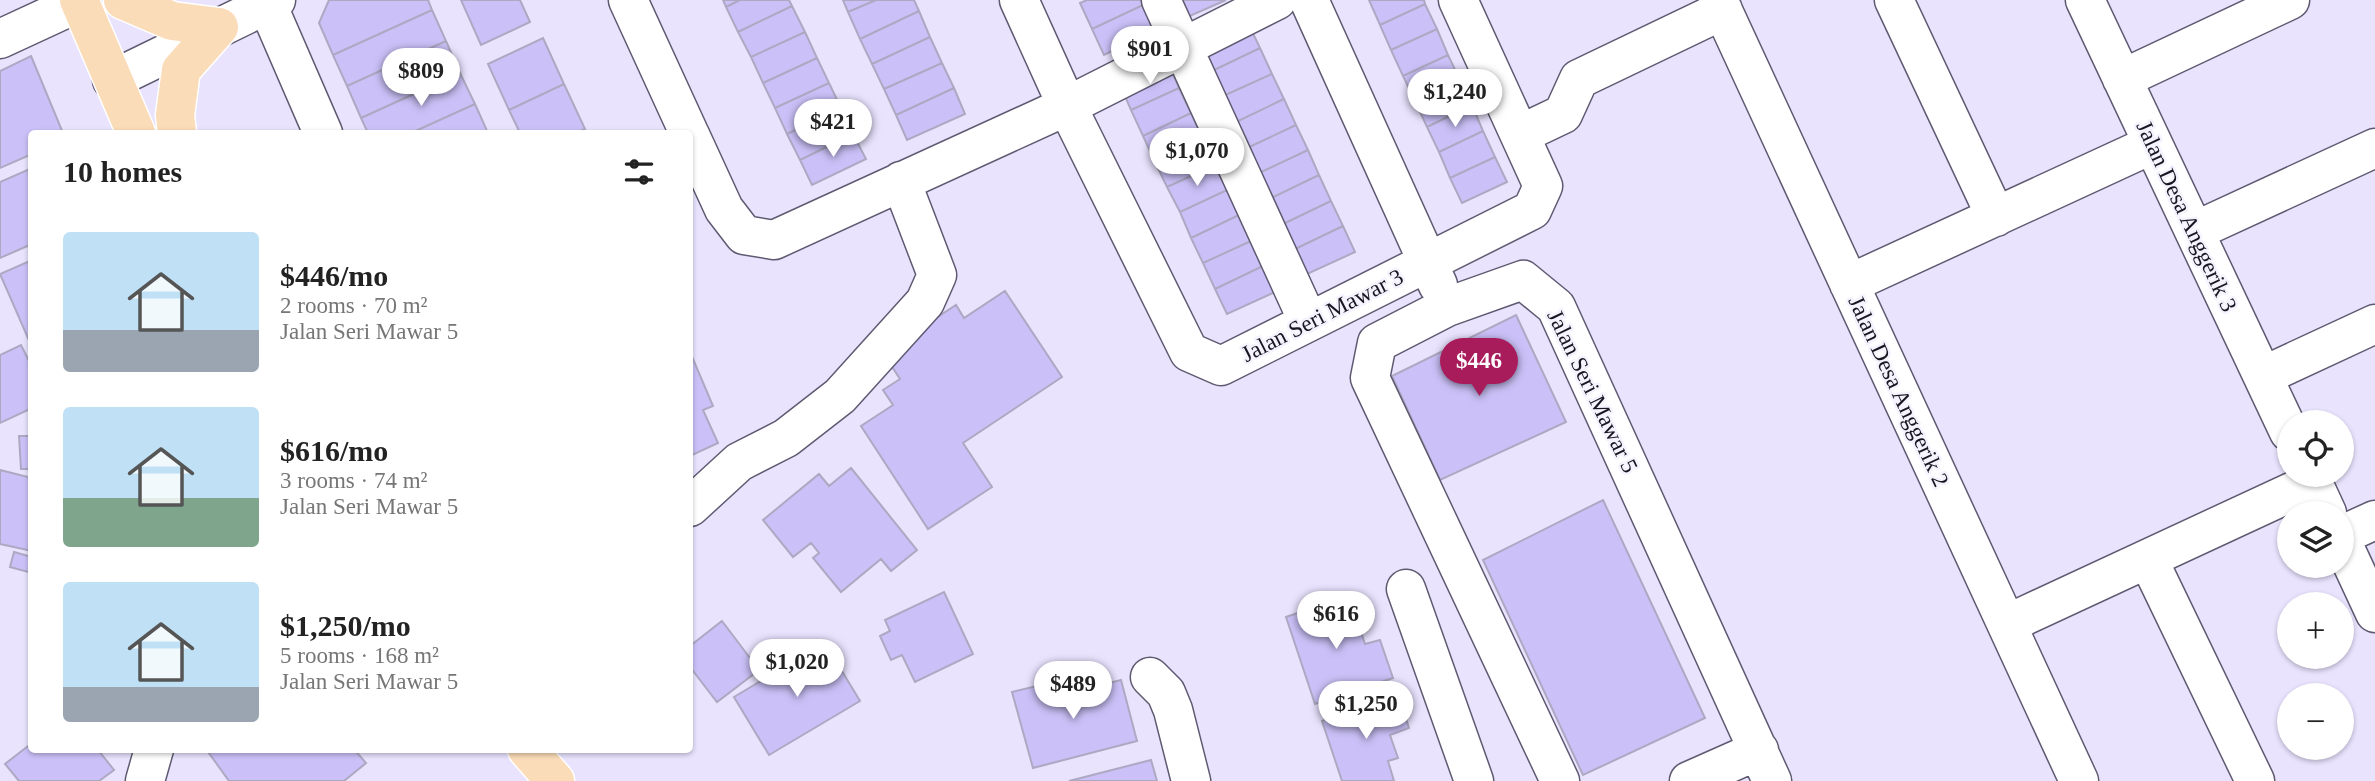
<!DOCTYPE html>
<html lang="en">
<head>
<meta charset="utf-8">
<style>
  :root { --surface:#fff; --page:#f6f6f6; --text:#222; --muted:#767676; --accent:#a91c5b }
  body { margin:0; font-family:"Times New Roman",serif; background:var(--page); color:var(--text); height:100vh; display:flex; flex-direction:column; font-size:26px; white-space:nowrap }
  * { box-sizing:border-box; margin:0 }
  p { font-size:23px; color:var(--muted) }
  .icon { flex:none; width:38px; height:38px; fill:none; stroke:currentColor; stroke-width:2; stroke-linecap:round; stroke-linejoin:round }
  .map { position:relative; flex:1; overflow:hidden }
  .sheet { position:absolute; left:28px; top:130px; width:665px; height:623px; display:flex; flex-direction:column; background:var(--surface); border-radius:7px; box-shadow:0 2px 5px #0004 }
  .sheet>* { flex:none }
  .tools { position:absolute; left:2277px; top:410px; display:grid; gap:14px }
  .tools a { display:grid; place-items:center; width:77px; height:77px; border-radius:50%; background:var(--surface); box-shadow:0 2px 5px #0004; font-size:35px }
  .price { position:absolute; translate:-50% -60px; padding:0 16px; border-radius:24px; background:#fff; color:#222; font-size:23px; line-height:46px; filter:drop-shadow(0 2px 4px #0008) }
  .price::after { content:''; position:absolute; left:50%; top:42px; width:21px; height:16px; margin-left:-10px; background:inherit; clip-path:polygon(0 0,100% 0,50% 100%) }
  .price.selected { background:var(--accent); color:#fff }
  ul { padding:0; list-style:none }
  li { display:flex; align-items:center; gap:21px; height:175px; padding:0 35px }
  li span { display:grid; place-items:center; flex:none; width:196px; height:140px; border-radius:7px; color:#555 }
  li>.icon { margin-inline-start:auto }
  span .icon { width:84px; height:84px; fill:#fffc; stroke-width:1 }
  li b { font-size:30px }
  h2 { display:flex; justify-content:space-between; align-items:center; height:84px; padding:0 35px; font-size:30px }
  .map>svg:first-child { display:block }
</style>
</head>
<body>
<div class="map">
<svg width="2375" height="781" viewBox="0 0 2375 781">
  <rect width="100%" height="100%" fill="#e9e3fe"/>
  <!-- building -->
  <path fill="#cbc1f8" stroke="#ada9c2" stroke-width="2" d="M329,0h99l4,10 -99,45 -14,-32z
    M461,0h59l10,22 -49,23z
    M723,0h17l-14,7z
    M740,0h49l3,6 -54,26 -12,-25z
    M843,0h33l-28,12z
    M876,0h38l5,11 -59,28 -12,-27z
    M1087,0h54l2,5 -51,24 -12,-26z
    M1174,0h52l-43,19z
    M1369,0h55l1,4 -45,21z
    M1425,4l12,25 -46,21 -11,-25z
    M1143,5l12,26 -51,24 -12,-26z
    M792,6l13,26 -54,25 -13,-25z
    M432,10l14,31 -99,45 -14,-31z
    M919,11l11,26 -58,27 -12,-25z
    M1248,23l12,25 -50,24 -12,-26z
    M1437,29l11,26 -45,21 -12,-26z
    M805,32l12,26 -54,25 -12,-26z
    M930,37l12,26 -58,26 -12,-25z
    M543,38l21,46 -55,26 -21,-46z
    M446,41l14,32 -99,45 -14,-32z
    M1260,48l12,26 -51,23 -11,-25z
    M1448,55l12,25 -45,21 -12,-25z
    M31,56l32,77h-31v21l-32,14v-97z
    M817,58l12,25 -54,25 -12,-25z
    M1168,62l11,26 -48,22 -11,-25z
    M942,63l12,25 -58,27 -12,-26z
    M460,73l15,31 -64,29h-43l-7,-15z
    M1272,74l12,25 -50,24 -13,-26z
    M1460,80l12,25 -45,22 -12,-26z
    M829,83l12,25 -54,26 -12,-26z
    M564,84l21,45 -9,4h-56l-11,-23z
    M954,88l11,26 -58,26 -11,-25z
    M1179,88l12,25 -48,23 -12,-26z
    M1284,99l12,26 -51,24 -11,-26z
    M475,104l13,29h-77z
    M1472,105l11,26 -44,21 -12,-25z
    M841,108l12,26 -53,26 -13,-26z
    M1191,113l12,26 -48,23 -12,-26z
    M1296,125l12,25 -51,24 -12,-25z
    M1483,131l12,26 -45,21 -11,-26z
    M853,134l13,25 -54,26 -12,-25z
    M1203,139l12,26 -48,22 -12,-25z
    M1308,150l11,25 -50,24 -12,-25z
    M1495,157l12,25 -45,21 -12,-25z
    M1215,165l12,25 -47,22 -13,-25z
    M32,168v76l-32,14v-76z
    M1319,175l12,26 -50,24 -12,-26z
    M1227,190l12,25 -48,23 -11,-26z
    M1331,201l12,25 -50,24 -12,-25z
    M1239,215l12,26 -48,22 -12,-25z
    M1343,226l12,26 -50,23 -12,-25z
    M1251,241l12,25 -48,23 -12,-26z
    M32,260v85h-1l-31,-71z
    M1263,266l12,26 -48,22 -12,-25z
    M1005,291l57,86 -99,66 29,44 -64,42 -67,-103 32,-21 -10,-15 17,-11 -17,-26 73,-48 8,13z
    M1516,315l50,107 -126,58 -48,-104z
    M21,345l11,22v41l-32,15v-68z
    M690,352l23,54 -10,4 15,33 -28,13z
    M19,436h13v33h-11z
    M851,468l66,82 -26,21 -10,-12 -40,33 -28,-34 6,-5 -8,-10 -18,14 -30,-37 56,-46 10,12z
    M0,470l32,8v73l-32,-7z
    M1603,500l102,218 -122,57 -100,-215z
    M14,552l18,5v16l-22,-6z
    M944,592l29,62 -58,28 -13,-27 -11,5 -11,-24 10,-5 -5,-11z
    M1349,596l16,48 15,-4 13,38 -78,26 -29,-87z
    M722,621l37,49 -42,32 -27,-35v-21z
    M825,643l35,58 -91,54 -35,-58z
    M1066,679l4,14 51,-13 16,61 -104,27 -21,-76z
    M1399,697l10,31 -19,7 8,23 -10,3 6,20h-52l-20,-60z
    M32,743v6h69l-2,2 15,19 -15,11h-80l-14,-17z
    M206,749h148l12,14 -22,18h-115z
    M1151,760l6,21h-88z"/>
  <g fill="none" stroke-linecap="round" stroke-linejoin="round">
    <defs>
      <path id="minor" d="M628,0l61,133
        M1019,0l48,106 122,246 32,14 311,-156 11,-24 -85,-186
        M1161,0l147,321
        M1309,0l129,285
        M1718,0l361,781
        M1894,0l102,217
        M2085,0l204,432
        M267,4l56,129
        M0,39l80,-37
        M2122,79l168,-79
        M112,80l164,-80
        M1521,134l42,-20 16,-35 144,-69
        M690,135l34,74 20,26 30,5 293,-134 210,-106
        M2195,231l180,-83
        M1849,284l304,-140
        M2263,376l112,-52
        M2309,474l18,39
        M690,507l49,-45 47,-24 54,-42 85,-94 12,-27 -36,-94
        M2342,535l33,-15
        M2342,542l33,71
        M2148,559l107,222
        M1406,589l68,192
        M2007,624l306,-142
        M1150,677l16,16 7,17 18,71
        M145,781l9,-32
        M1560,781l-190,-403 7,-35 70,-36 76,-27 33,27 216,474
        M1689,781l70,-31"/>
      <path id="major" d="M79,0l57,133
        M123,0l49,21 47,6
        M177,133l-2,-18 6,-45 38,-43
        M527,749l28,32"/>
    </defs>
    <!-- minor casing -->
    <use href="#minor" stroke="#5f5a71" stroke-width="41"/>
    <!-- major casing -->
    <use href="#major" stroke="#fff" stroke-width="41"/>
    <!-- minor -->
    <use href="#minor" stroke="#fff" stroke-width="38"/>
    <!-- major -->
    <use href="#major" stroke="#fbdcb8" stroke-width="38"/>
  </g>
  <g text-anchor="middle" stroke-width="5" stroke-linejoin="round" paint-order="stroke">
    <!-- street labels -->
    <g font-size="23" fill="#191620" stroke="#f5f3fe">
      <text transform="translate(2187 216) rotate(65)" y="8">Jalan Desa Anggerik 3</text>
      <text transform="translate(1322 315) rotate(-27)" y="8">Jalan Seri Mawar 3</text>
      <text transform="translate(1593 391) rotate(64)" y="8">Jalan Seri Mawar 5</text>
      <text transform="translate(1899 391) rotate(65)" y="8">Jalan Desa Anggerik 2</text>
    </g>
  </g>
</svg>
<div class="tools">
<a><svg class="icon" aria-label="locate" viewBox="0 0 24 24"><circle cx="12" cy="12" r="6"/><path d="M12 2v4M12 18v4M2 12h4M18 12h4"/></svg></a>
<a><svg class="icon" aria-label="layers" viewBox="0 0 24 24"><path d="M12 4l9 5-9 5-9-5zM3 14l9 5 9-5"/></svg></a>
<a>+</a>
<a>−</a>
</div>
<b class="price" style="left:1150px;top:86px">$901</b>
<b class="price" style="left:421px;top:108px">$809</b>
<b class="price" style="left:1455px;top:129px">$1,240</b>
<b class="price" style="left:833px;top:159px">$421</b>
<b class="price" style="left:1197px;top:188px">$1,070</b>
<b class="price selected" style="left:1479px;top:398px">$446</b>
<b class="price" style="left:1336px;top:651px">$616</b>
<b class="price" style="left:797px;top:699px">$1,020</b>
<b class="price" style="left:1073px;top:721px">$489</b>
<b class="price" style="left:1366px;top:741px">$1,250</b>
<section class="sheet">
<h2>10 homes<svg class="icon" aria-label="filters" viewBox="0 0 24 24"><path d="M4 7h16M4 17h16"/><circle cx="9" cy="7" r="2"/><circle cx="15" cy="17" r="2"/></svg></h2>
<ul>
<li><span style="background:linear-gradient(#bfe0f5 70%,#9aa5b1 0)"><svg class="icon" aria-label="home" viewBox="0 0 24 24"><path d="M3 11l9-7 9 7M6 9v11h12V9"/></svg></span><div><b>$446/mo</b><p>2 rooms · 70 m²</p><p>Jalan Seri Mawar 5</p></div></li>
<li><span style="background:linear-gradient(#bfe0f5 65%,#7fa58c 0)"><svg class="icon" aria-label="home" viewBox="0 0 24 24"><path d="M3 11l9-7 9 7M6 9v11h12V9"/></svg></span><div><b>$616/mo</b><p>3 rooms · 74 m²</p><p>Jalan Seri Mawar 5</p></div></li>
<li><span style="background:linear-gradient(#bfe0f5 75%,#9aa5b1 0)"><svg class="icon" aria-label="home" viewBox="0 0 24 24"><path d="M3 11l9-7 9 7M6 9v11h12V9"/></svg></span><div><b>$1,250/mo</b><p>5 rooms · 168 m²</p><p>Jalan Seri Mawar 5</p></div></li>
</ul>
</section>
</div>
</body>
</html>
